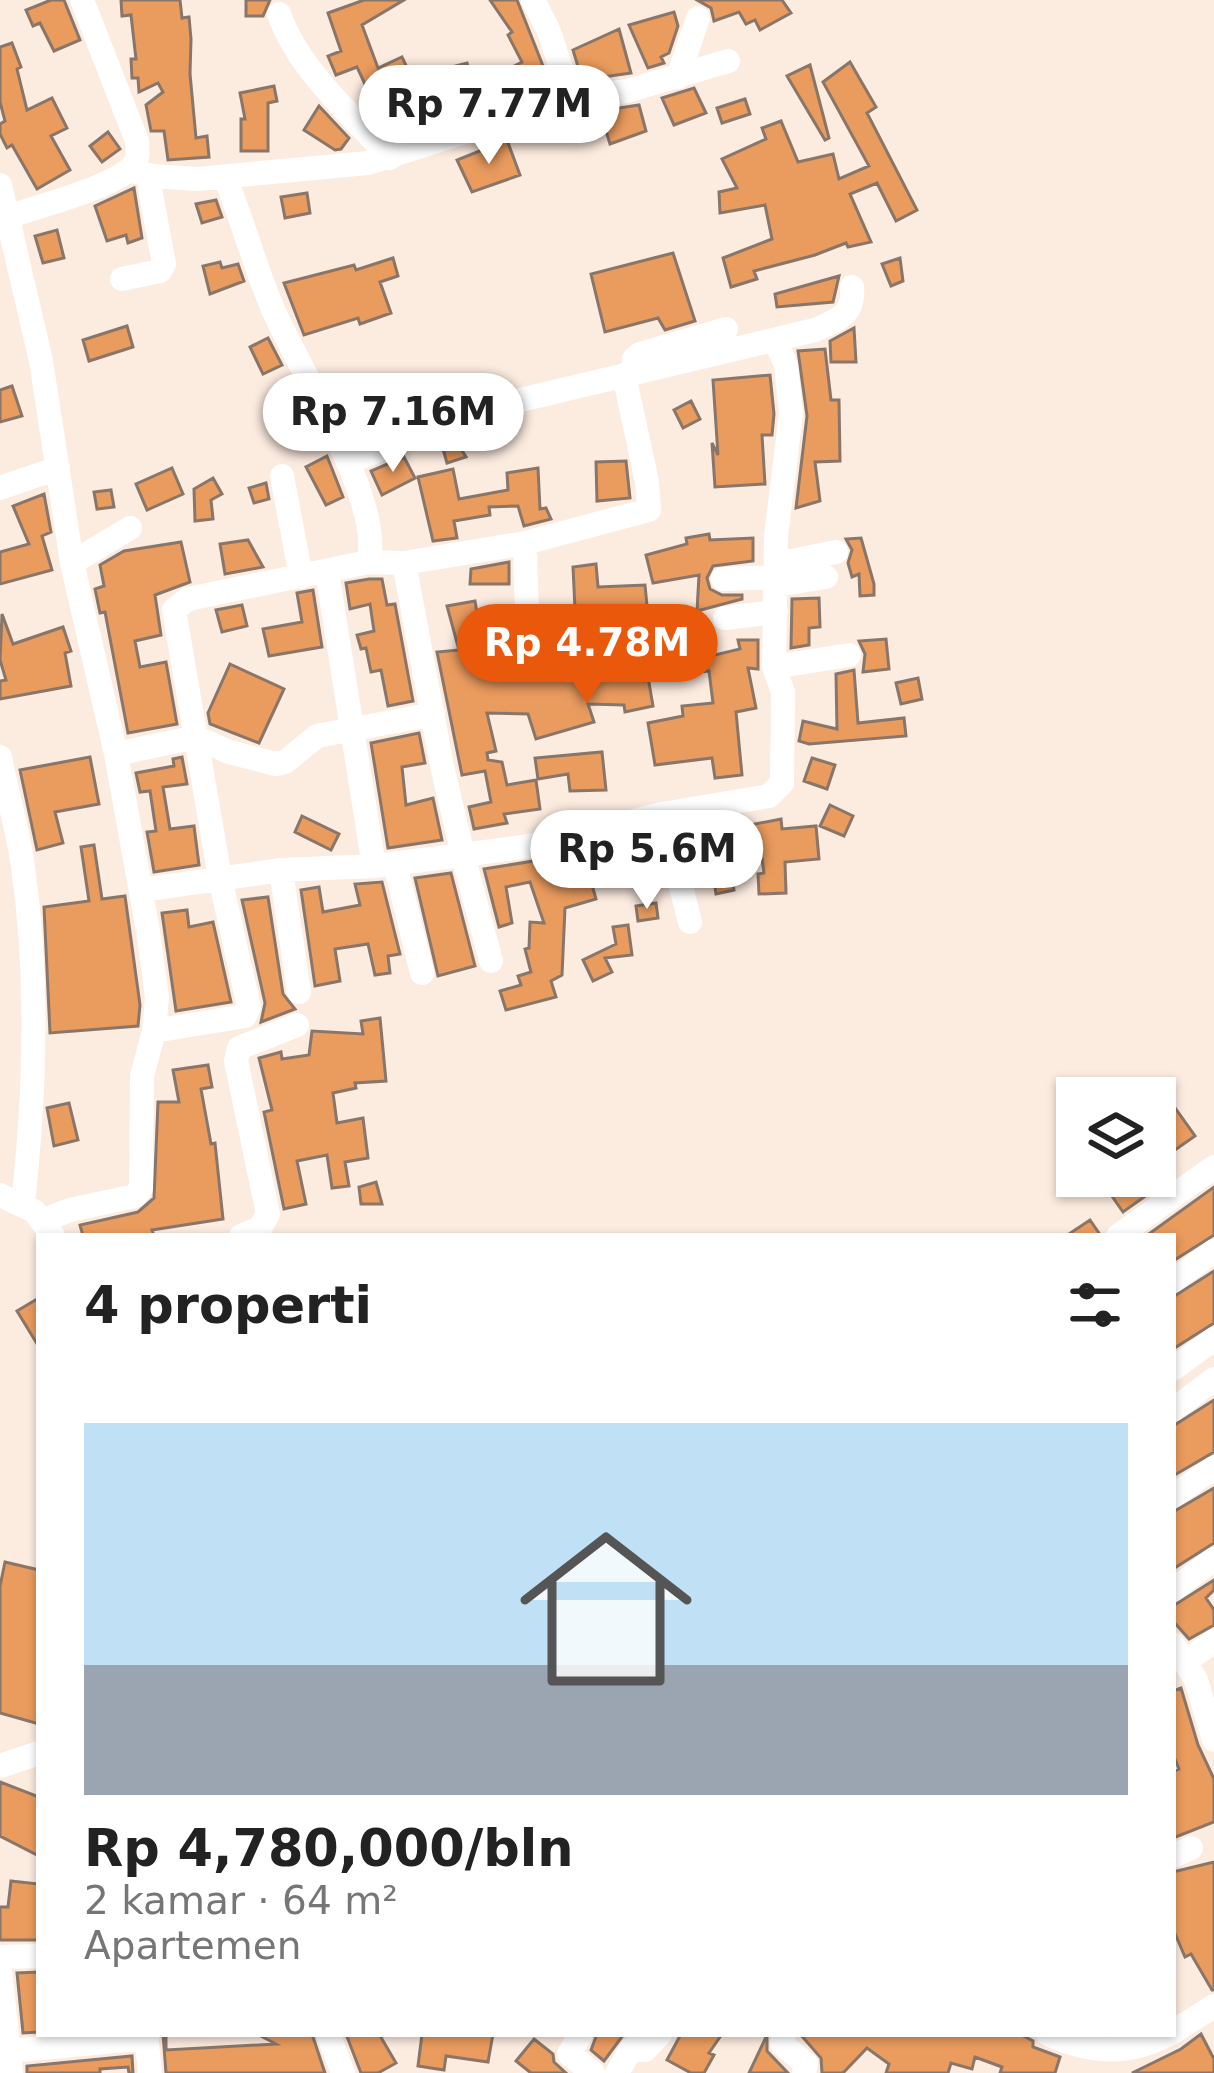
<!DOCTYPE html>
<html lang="id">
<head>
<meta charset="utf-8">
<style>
  :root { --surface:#fff; --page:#f6f6f6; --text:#222; --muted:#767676; --line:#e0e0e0; --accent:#ea580c }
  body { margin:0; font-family:"DejaVu Sans",sans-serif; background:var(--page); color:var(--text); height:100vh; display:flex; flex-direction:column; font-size:45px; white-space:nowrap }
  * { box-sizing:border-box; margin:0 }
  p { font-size:39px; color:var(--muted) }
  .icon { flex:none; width:66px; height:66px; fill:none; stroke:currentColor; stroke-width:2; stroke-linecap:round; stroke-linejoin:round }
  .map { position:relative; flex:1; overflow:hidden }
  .panel { position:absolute; left:36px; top:1233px; width:1140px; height:804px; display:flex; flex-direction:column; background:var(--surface); border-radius:0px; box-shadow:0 3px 9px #0004 }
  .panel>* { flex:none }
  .fabs { position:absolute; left:1056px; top:1077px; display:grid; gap:24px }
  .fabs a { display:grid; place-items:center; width:120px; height:120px; border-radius:0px; background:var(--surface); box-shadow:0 3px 9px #0004; font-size:60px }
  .price { position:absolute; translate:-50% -102px; padding:0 27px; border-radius:42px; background:#fff; color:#222; font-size:39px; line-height:78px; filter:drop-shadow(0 3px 6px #0008) }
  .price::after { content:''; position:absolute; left:50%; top:72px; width:36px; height:27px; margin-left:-18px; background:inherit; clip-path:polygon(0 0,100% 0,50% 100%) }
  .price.active { background:var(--accent); color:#fff }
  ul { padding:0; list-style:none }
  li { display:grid; align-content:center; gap:24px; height:636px; padding:0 48px }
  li+li { border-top:3px solid var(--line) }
  li span { display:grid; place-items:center; height:372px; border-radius:0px; color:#555 }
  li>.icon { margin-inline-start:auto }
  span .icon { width:216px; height:216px; fill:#fffc; stroke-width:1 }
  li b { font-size:51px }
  h2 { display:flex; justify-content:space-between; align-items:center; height:144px; padding:0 48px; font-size:51px }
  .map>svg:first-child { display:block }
</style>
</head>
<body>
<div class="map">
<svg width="1214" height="2073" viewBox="0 0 1214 2073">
  <rect width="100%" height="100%" fill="#fcebdf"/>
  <!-- building -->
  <path fill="#ea9b5e" stroke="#897669" stroke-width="3" d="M51,0h13l16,40 -26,11 -14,-28 -7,3 -7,-16z
    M121,0h59l2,18 7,-1 2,22 -1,35 6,64 11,-2 2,21 -41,3 -4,-29h-13l-5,-26 17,-13 -5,-9 -19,9 -1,-14h-6l-1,-19h5l-5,-44 -9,1z
    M246,0h24l-7,16h-17z
    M364,0h40l-42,25 16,43 24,-11 9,19 -41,19 -13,-28 -21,8 -8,-19 13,-5 -13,-38z
    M490,0h27l26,66 -11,7 8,18 -28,8 -13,-25 23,-12 -14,-27 4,-3z
    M697,0h85l9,13 -31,17 -5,-10 -9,4 -7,-12 -25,9 -3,-13z
    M674,12l4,14 -9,27 -8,4 3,6 -16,5 -19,-43z
    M619,29l12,44 -49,7 -9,-30z
    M12,43l9,24 -4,2 10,41 25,-12 15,30 -16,8 19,34 -33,19 -25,-44 -5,3 -7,-14v-10l5,-3 -5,-19v-55z
    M850,62l26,45 -9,6 50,97 -21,11 -19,-38 -27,11 21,48 -23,5 -2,-4 -31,12 -61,16 3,8 -26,8 -8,-29 49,-19 -7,-34 -45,8 -1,-21 18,-4 -15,-29 44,-20 -4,-11 19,-7 17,41 35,-8 6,25 30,-13 -46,-84z
    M467,63l13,47 -42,13 -14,-49z
    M810,65l19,73 -4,2 -38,-64z
    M274,86l3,15 -9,2v48h-27v-32h4l-5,-26z
    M694,88l12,25 -32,12 -12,-27z
    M745,99l5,15 -28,9 -5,-15z
    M639,105l7,26 -36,13 -10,-33z
    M319,106l30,32 -8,11 -6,1 -31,-20z
    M108,132l12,17 -18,13 -12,-16z
    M507,140l13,35 -48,17 -15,-32z
    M134,188l8,50 -14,5 -2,-8 -19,6 -12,-35z
    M307,193l3,20 -25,5 -4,-21z
    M216,200l6,17 -20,6 -6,-19z
    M57,230l7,28 -21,5 -8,-27z
    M673,253l22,68 -30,9 -7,-12 -53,14 -14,-58z
    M393,258l5,18 -18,6 11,31 -31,11 -2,-6 -54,17 -20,-52 70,-18 2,5z
    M900,258l3,23 -12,5 -9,-22z
    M220,262l2,6 16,-4 6,17 -34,13 -7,-28z
    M839,276l-6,26 -56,5 -2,-13z
    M127,326l6,21 -44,14 -6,-21z
    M854,328l2,34h-25l-1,-21z
    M268,338l14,27 -19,9 -13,-27z
    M825,349l6,51h8l1,61 -25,1 5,39 -24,7 11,-92 -9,-65z
    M770,375l4,39 -2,21h-10l3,49 -50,3 -3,-44 6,12 -5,-75z
    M12,386l10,30 -22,6v-32z
    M385,394l11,30 -37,14 -11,-31z
    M691,401l9,18 -17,9 -9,-18z
    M455,439l11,18 -19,6 -6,-21z
    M327,456l16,41 -17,8 -20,-38z
    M404,457l11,21 -33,17 -11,-24z
    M626,461l4,37 -33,3 -1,-39z
    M172,468l11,26 -36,16 -11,-26z
    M538,468l2,41 6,-1 5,11 -27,7 -6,-20 -29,1 1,8 -36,6 3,17 -24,3 -15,-64 35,-8 6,30 49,-9 -1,-17z
    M213,478l9,16 -11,6 2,19 -18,2 -1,-32z
    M266,483l3,16 -15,4 -5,-15z
    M111,490l3,17 -17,2 -3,-17z
    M44,494l7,38 -9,4 10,34 -52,14v-32l29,-8 -16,-38z
    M709,534l1,6 43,-2v23l-40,5 -6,12 3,11 12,6h20v4l-45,12 2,-36 -46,8 -7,-28 41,-11 -1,-6z
    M861,538l13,46v11l-14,1 -1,-22 -7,3 -4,-14 4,-13 -6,-11z
    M248,540l15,27 -38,7 -5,-30z
    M181,542l9,40 -35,13 6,40 -26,6 5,26 26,-5 11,62 -49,9 -23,-121 -5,1 -5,-24 9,-3 -4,-21 24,-14z
    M509,562v22h-39l1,-15z
    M596,564l2,23 47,-2 3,31 -72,14 -3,-63z
    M369,579h13l5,26 8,-1 18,97 -25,5 -7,-36 -10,2 -5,-24 -5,1 -4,-14 17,-4 -4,-27 -20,5 -4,-26z
    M313,590l9,57 -53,9 -6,-27 39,-7 -5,-29z
    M819,598l1,29 -11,1v17l-18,3 1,-49z
    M475,601l10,58h27l3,13 62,-8 2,12h40l-4,-20 72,-12v-4l16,-4 4,21 33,-8 -2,-9h20v29l-10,-1 8,40 -20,4 6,63 -27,3 -3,-20 -57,7 -7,-42 35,-7 -1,-10 31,-3 -4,-32 -61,6 5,29 -28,6 -1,-7 -36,-1 6,18 -58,17 -8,-25 -41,-1 9,38 -9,2 1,7 14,2 5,23 29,-5 4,29 -36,5 3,9 -33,6 -5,-22 22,-5 -6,-31 -23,4 -25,-123 22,-2 -12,-44z
    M242,605l5,21 -25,6 -6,-22z
    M2,614l11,30 50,-17 8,24 -6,2 6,33 -71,13v-18l6,-1 -6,-20z
    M886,639l3,30 -26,3 2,-18 -6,-13z
    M230,664l54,25 -25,54 -49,-19 -2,-11z
    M854,670l4,53 46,-5 2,18 -97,8 -10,-3 4,-20 34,8 -1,-55z
    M918,678l4,21 -21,5 -5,-21z
    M419,733l6,30 -23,4 4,38 27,-7 9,42 -54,8 -17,-105z
    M602,752l4,38 -36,1 -2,-17 -30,5 -3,-21z
    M90,757l9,47 -44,8 8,31 -26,7 -17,-80z
    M182,757l5,27 -24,3 7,42 24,-3 5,39 -45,7 -7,-40 9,-1 -6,-40 -10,1 -4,-19 38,-7 -1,-7z
    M812,758l23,7 -8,24 -23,-8z
    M830,805l23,11 -9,20 -24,-10z
    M302,816l37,18 -8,16 -36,-18z
    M781,819l1,10 34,-3 3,33 -34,3 1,31 -27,1 -1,-20 6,-1 -4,-30 -29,4 -2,-18z
    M650,834l3,10 -26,3 6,16 -13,5 -8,-19 -13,2 -1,-4z
    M94,845l8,54 23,-3 15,109 -2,21 -88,7 -6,-126 45,-6 -8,-54z
    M583,853l13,46 -31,9 -3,67 -11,6 5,16 -50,13 -6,-19 21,-6 -3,-9 13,-4 -6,-23 4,-1 1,-26 14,1 -14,-41 -24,5 6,36 -13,4 -15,-58z
    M729,866l5,24 -18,4 -4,-24z
    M451,873l24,93 -37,10 -23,-98z
    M382,882l18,72 -12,2 2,17 -15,2 -7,-31 -33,5 5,32 -25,5 -14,-96 18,-3 4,25 37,-7 -5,-21z
    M268,897l15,97 12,15 -34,13 4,-19 -23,-103z
    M656,903l2,15 -20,3 -2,-15z
    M187,910l2,17 24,-5 18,80 -55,9 -14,-98z
    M628,925l4,30 -27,3 7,14 -19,9 -10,-21 33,-16 -3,-17z
    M380,1018l6,63 -31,2 1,5 -23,5 4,30 26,-5 5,40 -23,4 4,24 -17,2 -5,-33 -30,6 9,43 -22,5 -20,-97 8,-2 -13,-52 22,-6 1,7 27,-4 3,-24 51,3 -2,-13z
    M208,1065l4,22 -11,2 10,55 4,-1 8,76 -71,11 2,6h-71l-3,-11 58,-13 16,-14 4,-96h21l-6,-32z
    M1163,1091l32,45 -40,28v-68z
    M69,1103l9,37 -24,6 -7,-38z
    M1154,1176l7,9 -38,27 -16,-23 16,-11 9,13z
    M376,1182l6,22h-21l-2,-17z
    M1214,1187v48l-41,26v-25h-27z
    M1090,1220l11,16h-35z
    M1214,1271v52l-41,26v-52z
    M39,1298v49l-22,-36z
    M1214,1400v52l-41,24v-50z
    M1214,1488v55l-41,26v-57z
    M5,1562l34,8v154l-39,-11v-127z
    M1214,1580v10l-8,8 8,12v15l-25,14 -16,-18v-15z
    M1181,1688l17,57 16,34v43l-41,16v-66l6,-3 -6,-15v-63z
    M0,1782l39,15v59l-39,-20z
    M1214,1862v128h-2l-21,-36 -6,3 -12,-28v-57z
    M11,1881l28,3v56h-39v-33h8z
    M39,1972v60l-16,1 -6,-60z
    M163,2034h3v16l110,-6 -19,-10h55l13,39h-159z
    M346,2034h33l17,29 -18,10h-17z
    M422,2034h71l-5,28 -42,-6 -2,14 -26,-4z
    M597,2034h27l-20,27 -13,-11z
    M681,2034h41l-13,19 5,2 -10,18h-13l-24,-13z
    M800,2034h220l13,7v6l27,10 -5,16h-55l2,-6 -27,-10 -3,12 -21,-6 -3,10h-62l3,-9 -22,-16 -24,25h-21l-1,-15z
    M1201,2034l13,25v14h-82l49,-24z
    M767,2035v16l21,22h-39z
    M534,2039l19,15 1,8 12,11h-35l-15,-12z
    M132,2056l1,17h-4l-1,-6 -28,2v4h-73v-7z"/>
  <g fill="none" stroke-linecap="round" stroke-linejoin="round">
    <!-- minor -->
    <path stroke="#fff" stroke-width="24" d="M533,0l15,29 23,69
      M279,14c19,55 73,101 111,144
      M678,77l20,-59
      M129,170l24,6 44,3 171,-16 203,-65 56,-7 101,-30
      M0,185l41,176 31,202 44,191 32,177 9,66 -3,34 -12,45 -1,112 -6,8 -65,14 -28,11
      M7,217c30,-10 103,-29 124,-49 8,-7 7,-17 6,-27l-55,-141
      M122,279l38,-8 4,-7 -14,-75 3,-13
      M633,373l1,-14 6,-5 86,-25
      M348,463l94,-40 70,-21 303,-72c22,-10 40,-15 37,-43
      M282,476l19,101
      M0,488l58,-20
      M525,543c1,19 -1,95 13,105 3,2 13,3 18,3l119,-23
      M368,562l36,1 38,203 21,89 -89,11
      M72,563l58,-35
      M404,563l121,-20 124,-33 -2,-28 -23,-107
      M776,564l60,-12
      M723,579l53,-2
      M776,585l50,-8
      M725,618l51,-6
      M774,667l75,-12
      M116,754l80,-17 33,15 47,12 9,-2 32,-26 116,-22
      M0,757c7,37 18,73 23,110 16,112 12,225 0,337
      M662,814l28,108
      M395,864l27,109
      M281,870l18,122
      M142,890l139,-20 93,-4 -47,-294
      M491,961l-28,-106 73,-10 126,-31 107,-18 13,-13 1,-91 -9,-25 2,-131 15,-122 -5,-49 -10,-23
      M154,1031l91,-15 4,-9 -29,-129 -46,-268 14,-11 180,-37c18,-57 -73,-200 -96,-255 -18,-43 -30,-88 -47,-130
      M0,1195l34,16 19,25
      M241,1236l19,-8 8,-14 -32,-153 3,-13 58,-23
      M1118,1236l96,-69
      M1173,1281l41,-30
      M1173,1369l41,-30
      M1173,1410l41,-31
      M1173,1496l41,-28
      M1173,1590l41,-31
      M1173,1644l23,36 18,60
      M1186,1661l28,-20
      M0,1766l39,-13
      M1173,1856l18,-8
      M0,1957l39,-1
      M0,1970l11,103
      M1173,2032l41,-26
      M146,2034l4,39
      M328,2034l15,39
      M581,2034l-12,20 24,19
      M784,2034l-2,10 24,20 -2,9
      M1048,2034c40,19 81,22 121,0
      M9,2051l138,-13
      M617,2073l14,-24 14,1 15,-16"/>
  </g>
</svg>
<div class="fabs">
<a><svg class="icon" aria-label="layers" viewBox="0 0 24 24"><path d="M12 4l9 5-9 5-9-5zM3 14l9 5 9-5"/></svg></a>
</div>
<b class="price" style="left:489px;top:167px">Rp 7.77M</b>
<b class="price" style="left:393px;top:475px">Rp 7.16M</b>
<b class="price active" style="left:587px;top:706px">Rp 4.78M</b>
<b class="price" style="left:647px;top:912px">Rp 5.6M</b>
<section class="panel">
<h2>4 properti<svg class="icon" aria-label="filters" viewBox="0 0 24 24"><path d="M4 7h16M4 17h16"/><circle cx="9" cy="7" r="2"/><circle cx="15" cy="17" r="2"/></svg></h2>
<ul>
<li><span style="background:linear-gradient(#bfe0f5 65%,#9aa5b1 0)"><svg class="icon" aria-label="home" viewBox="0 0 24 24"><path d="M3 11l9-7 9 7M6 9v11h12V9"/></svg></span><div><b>Rp 4,780,000/bln</b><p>2 kamar · 64 m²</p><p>Apartemen</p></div></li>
</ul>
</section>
</div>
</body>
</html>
